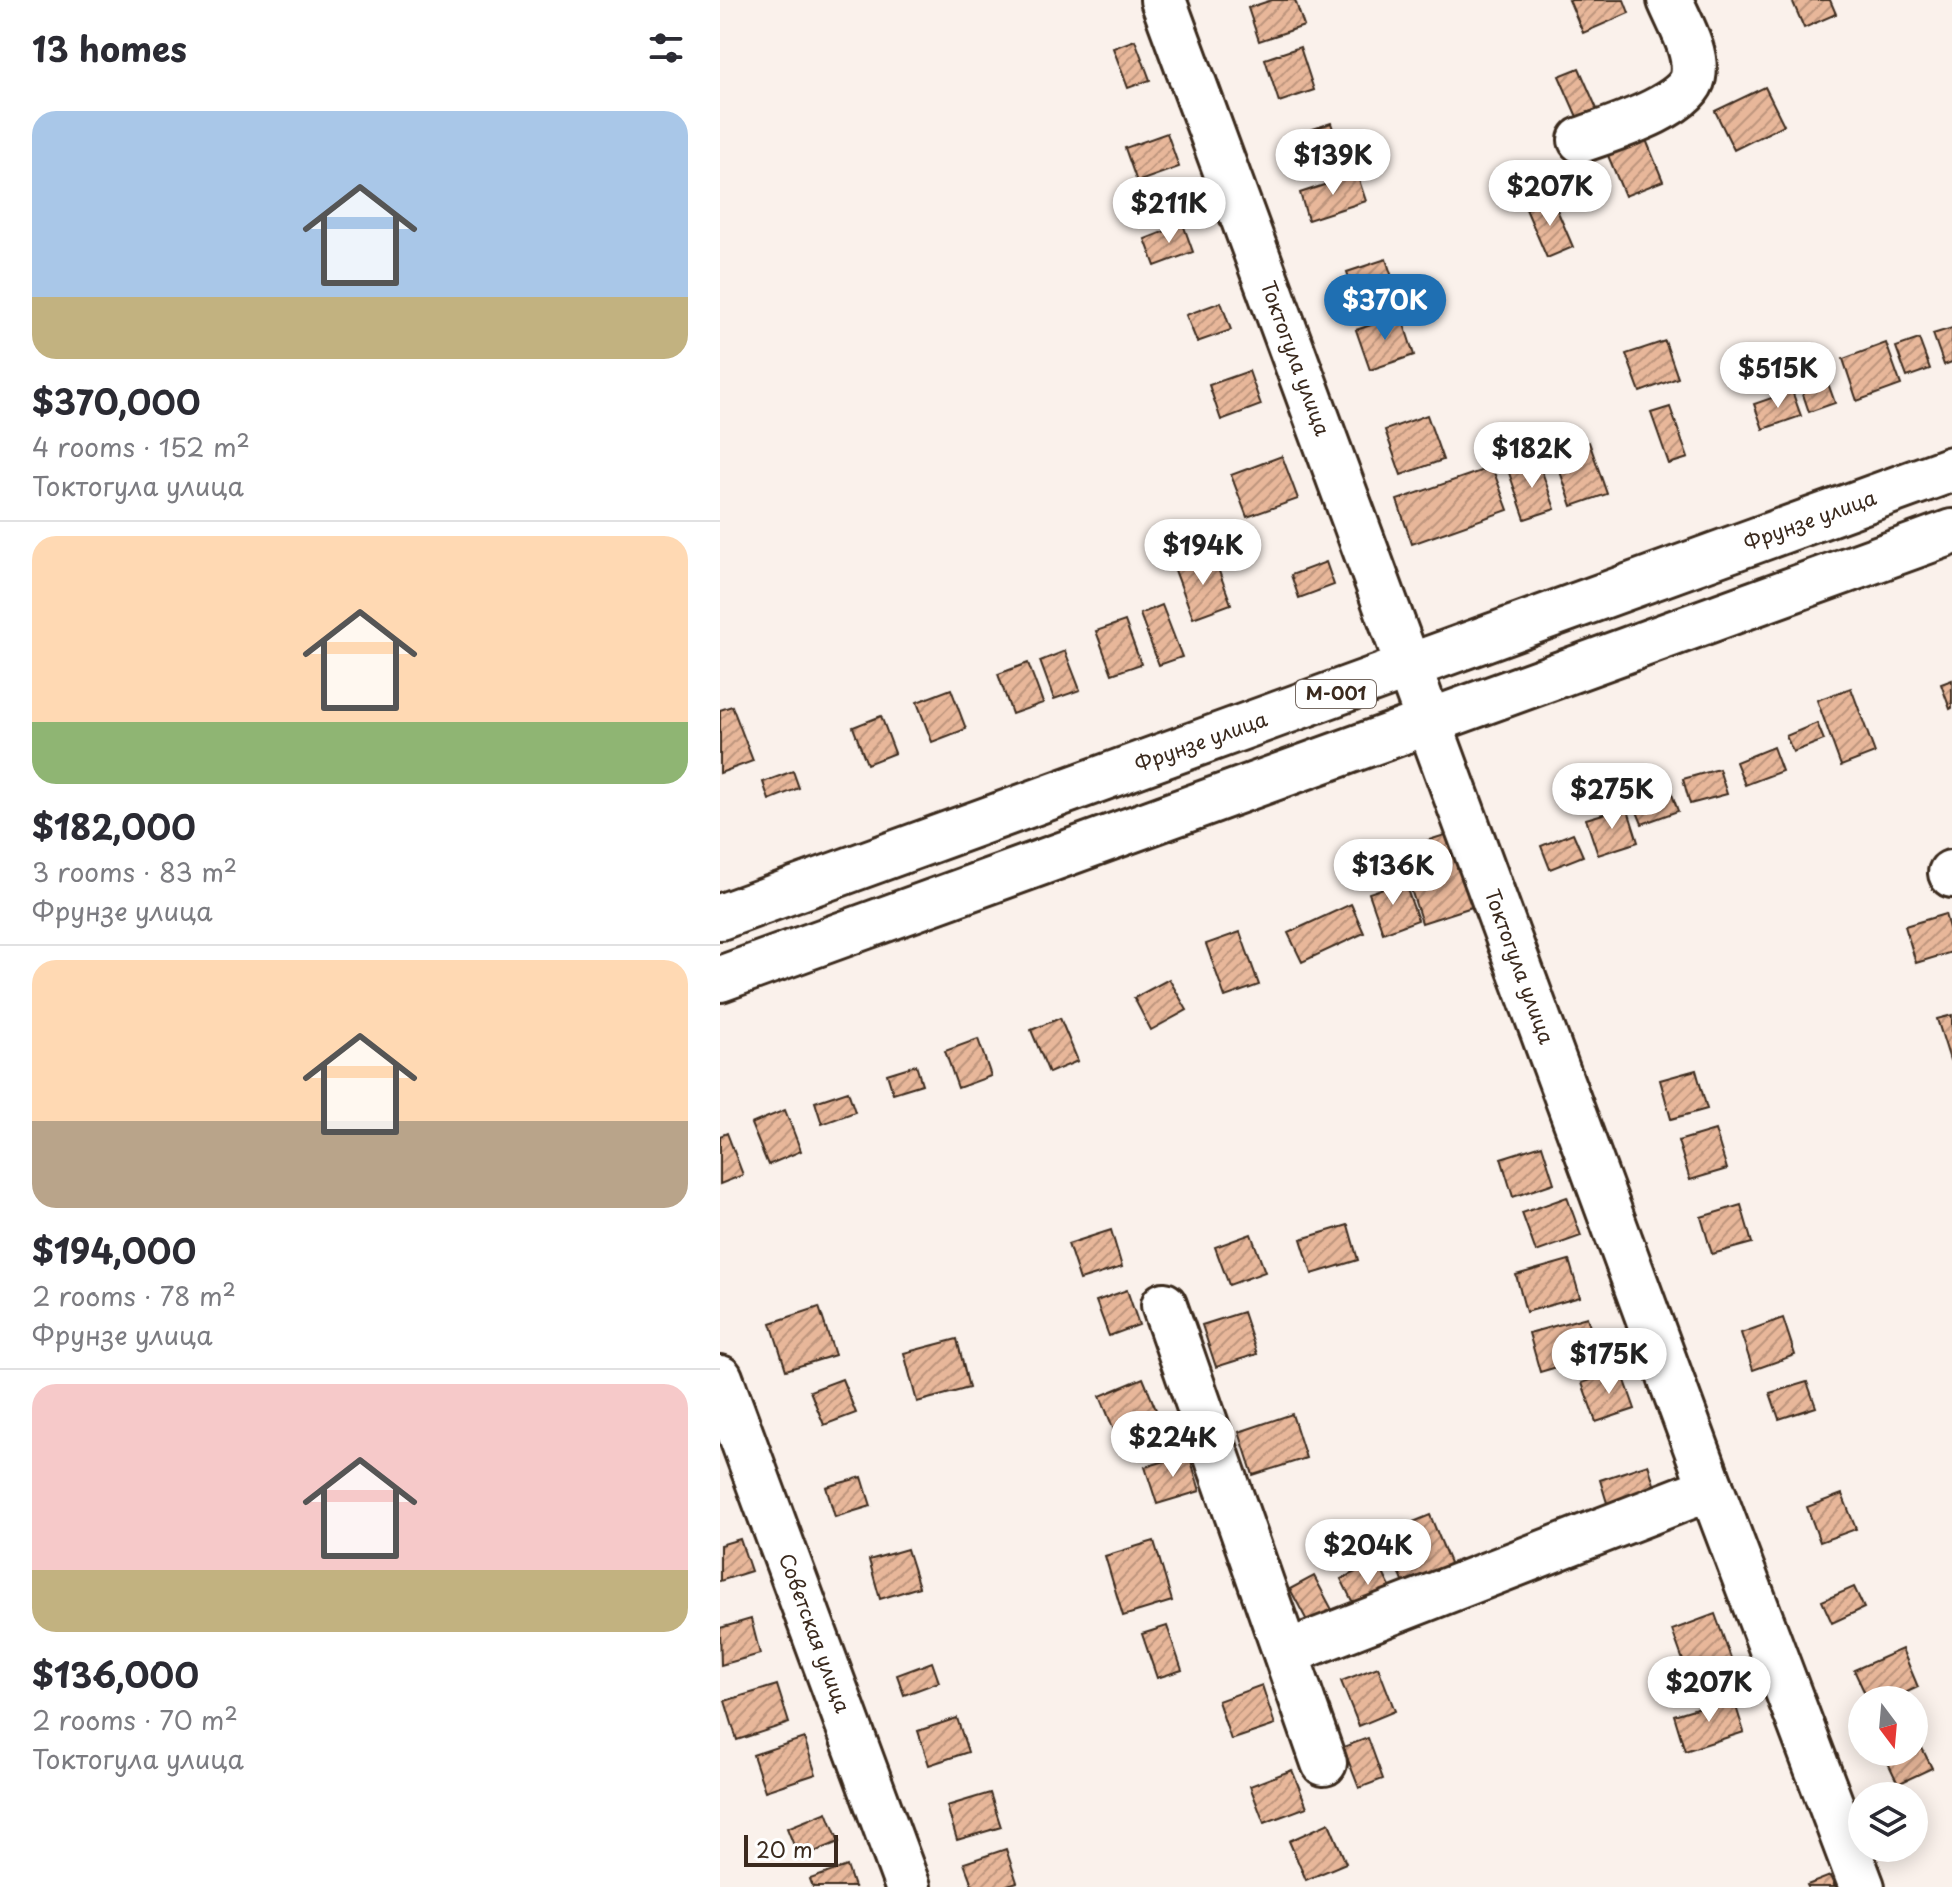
<!DOCTYPE html>
<html lang="en">
<head>
<meta charset="utf-8">
<style>
  :root { --surface:#fff; --page:#f7f7f7; --text:#2b2b33; --muted:#7c7c81; --line:#e1e1e2; --accent:#1f6fb2 }
  body { margin:0; font-family:"Playpen Sans",sans-serif; background:var(--page); color:var(--text); height:100vh; display:flex; flex-direction:column; font-size:30px; white-space:nowrap }
  * { box-sizing:border-box; margin:0 }
  p { font-size:26px; color:var(--muted) }
  .icon { flex:none; width:44px; height:44px; fill:none; stroke:currentColor; stroke-width:2; stroke-linecap:round; stroke-linejoin:round }
  .map { position:relative; flex:1; overflow:hidden }
  .details { display:flex; flex-direction:column; background:var(--surface); width:720px }
  .details>* { flex:none }
  .needle { width:52px; rotate:164deg }
  .fabs { position:absolute; left:1128px; top:1686px; display:grid; gap:16px }
  .fabs a { display:grid; place-items:center; width:80px; height:80px; border-radius:50%; background:var(--surface); box-shadow:0 4px 20px #0003; font-size:40px }
  .scale { position:absolute; left:24px; bottom:20px; width:94px; box-sizing:border-box; padding-left:8px; border:4px solid #3b2a1e; border-top:0; font-size:22px; line-height:28px; white-space:nowrap; color:#3b2a1e; -webkit-text-stroke:6px #fff; paint-order:stroke }
  .price { position:absolute; translate:-50% -68px; padding:0 18px; border-radius:28px; background:#fff; color:#222; font-size:26px; line-height:52px; filter:drop-shadow(0 2px 4px #0008) }
  .price::after { content:''; position:absolute; left:50%; top:48px; width:24px; height:18px; margin-left:-12px; background:inherit; clip-path:polygon(0 0,100% 0,50% 100%) }
  .price.active { background:var(--accent); color:#fff }
  ul { padding:0; list-style:none }
  li { display:grid; align-content:center; gap:16px; height:424px; padding:0 32px }
  li+li { border-top:2px solid var(--line) }
  li span { display:grid; place-items:center; height:248px; border-radius:24px; color:#555 }
  li>.icon { margin-inline-start:auto }
  span .icon { width:144px; height:144px; fill:#fffc; stroke-width:1 }
  li b { font-size:34px }
  h2 { display:flex; justify-content:space-between; align-items:center; height:96px; padding:0 32px; font-size:34px }
  main { display:flex; flex:1; min-height:0 }
  .map>svg:first-child { display:block }
</style>
</head>
<body>
<main>
<section class="details">
<h2>13 homes<svg class="icon" aria-label="filters" viewBox="0 0 24 24"><path d="M4 7h16M4 17h16"/><circle cx="9" cy="7" r="2"/><circle cx="15" cy="17" r="2"/></svg></h2>
<ul>
<li><span style="background:linear-gradient(#a9c7e8 75%,#c2b280 0)"><svg class="icon" aria-label="home" viewBox="0 0 24 24"><path d="M3 11l9-7 9 7M6 9v11h12V9"/></svg></span><div><b>$370,000</b><p>4 rooms · 152 m²</p><p>Токтогула улица</p></div></li>
<li><span style="background:linear-gradient(#ffd9b3 75%,#8fb573 0)"><svg class="icon" aria-label="home" viewBox="0 0 24 24"><path d="M3 11l9-7 9 7M6 9v11h12V9"/></svg></span><div><b>$182,000</b><p>3 rooms · 83 m²</p><p>Фрунзе улица</p></div></li>
<li><span style="background:linear-gradient(#ffd9b3 65%,#b9a48a 0)"><svg class="icon" aria-label="home" viewBox="0 0 24 24"><path d="M3 11l9-7 9 7M6 9v11h12V9"/></svg></span><div><b>$194,000</b><p>2 rooms · 78 m²</p><p>Фрунзе улица</p></div></li>
<li><span style="background:linear-gradient(#f6c9c9 75%,#c2b280 0)"><svg class="icon" aria-label="home" viewBox="0 0 24 24"><path d="M3 11l9-7 9 7M6 9v11h12V9"/></svg></span><div><b>$136,000</b><p>2 rooms · 70 m²</p><p>Токтогула улица</p></div></li>
</ul>
</section>
<div class="map">
<svg width="1232" height="1887" viewBox="0 0 1232 1887">
  <defs>
    <pattern id="building-hatch" width="6" height="6" patternUnits="userSpaceOnUse" patternTransform="scale(2)"><rect width="6" height="6" fill="#e8b79a"/><path d="M-1 1l2-2M0 6l6-6M5 7l2-2" fill="none" stroke="#bd957d"/></pattern>
  </defs>
  <rect width="100%" height="100%" fill="#faf1eb"/>
  <filter id="ink" filterUnits="userSpaceOnUse"><feTurbulence type="fractalNoise" baseFrequency=".0125" numOctaves="2"/><feDisplacementMap in="SourceGraphic" scale="16" xChannelSelector="R" yChannelSelector="G"/><feConvolveMatrix kernelMatrix="1 2 1 2 8 2 1 2 1" color-interpolation-filters="sRGB"/></filter>
  <g filter="url(#ink)">
    <!-- building -->
    <path fill="url(#building-hatch)" stroke="#3b2a1e" stroke-width="2" d="M552,0h23l9,26 -45,15 -11,-33z
      M849,0h55l5,13 -46,20z
      M1072,0h38l6,14 -32,14z
      M415,40l15,40 -22,8 -15,-40z
      M580,47l14,43 -35,12 -14,-43z
      M859,68l18,41 -20,8 -18,-41z
      M1045,87l19,38 -50,25 -19,-39z
      M611,123l13,39 -42,14 -13,-39z
      M922,130l21,51 -38,15 -21,-50z
      M447,133l12,34 -42,15 -12,-34z
      M637,174l9,27 -58,19 -8,-27z
      M832,198l21,49 -26,11 -21,-49z
      M463,224l10,28 -38,14 -10,-27z
      M666,259l14,42 -39,13 -14,-42z
      M501,302l10,28 -34,12 -11,-27z
      M681,315l13,40 -44,15 -14,-40z
      M1232,328v34l-8,3 -11,-31z
      M1199,339l11,30 -23,8 -11,-30z
      M945,341l13,37 -38,14 -14,-38z
      M1166,343l15,42 -44,16 -14,-42z
      M1094,344l21,59 -26,9 -20,-59z
      M529,371l12,34 -40,15 -12,-35z
      M1072,391l9,25 -38,13 -9,-25z
      M950,407l18,51 -19,6 -18,-51z
      M707,415l16,45 -42,15 -16,-45z
      M869,442l18,52 -35,12 -18,-52z
      M562,456l16,43 -51,18 -16,-42z
      M818,460l17,49 -30,10 -17,-49z
      M772,467l16,43 -96,34 -15,-44z
      M493,555l18,49 -38,14 -18,-48z
      M606,562l8,23 -35,13 -8,-23z
      M442,605l20,52 -23,8 -19,-51z
      M405,621l16,43 -29,10 -16,-43z
      M345,651l15,39 -26,9 -14,-38z
      M308,663l15,40 -31,11 -14,-40z
      M1232,680v28l-2,1 -9,-25z
      M1131,688l24,65 -34,13 -24,-66z
      M231,689l15,40 -34,13 -15,-40z
      M12,706l21,55 -33,12v-63z
      M161,716l14,37 -28,11 -14,-37z
      M1097,723l7,17 -31,12 -7,-16z
      M1053,747l9,24 -37,14 -9,-23z
      M999,769l8,25 -37,10 -7,-25z
      M73,771l6,17 -30,12 -6,-18z
      M948,783l10,28 -36,13 -11,-27z
      M907,807l11,35 -40,13 -12,-36z
      M731,833l24,73 -53,17 -24,-73z
      M853,833l10,23 -33,13 -9,-23z
      M684,881l14,39 -35,13 -14,-40z
      M631,904l13,29 -62,29 -14,-29z
      M1225,914l7,25v13l-36,11 -11,-37z
      M520,932l19,53 -34,12 -19,-53z
      M449,979l18,31 -36,20 -17,-32z
      M1232,1015v44l-2,1 -13,-41z
      M340,1018l18,43 -29,12 -18,-43z
      M258,1039l13,37 -33,12 -13,-37z
      M196,1065l6,19 -29,9 -6,-19z
      M976,1070l11,39 -36,10 -11,-39z
      M128,1091l7,21 -33,12 -7,-22z
      M65,1110l16,41 -33,14 -17,-41z
      M995,1130l12,39 -37,11 -12,-39z
      M7,1133l16,42 -23,9v-48z
      M822,1145l12,38 -41,14 -12,-39z
      M847,1197l14,39 -45,16 -14,-39z
      M1021,1205l11,38 -40,11 -11,-37z
      M628,1225l10,35 -46,14 -11,-35z
      M391,1230l11,37 -42,13 -12,-36z
      M531,1234l14,38 -36,13 -14,-38z
      M849,1260l11,37 -54,15 -10,-37z
      M407,1290l12,35 -30,11 -13,-35z
      M99,1307l16,48 -49,15 -15,-47z
      M523,1312l14,42 -41,13 -14,-42z
      M867,1317l11,38 -58,17 -11,-39z
      M1063,1318l12,37 -42,15 -12,-37z
      M237,1339l12,49 -52,14 -13,-49z
      M901,1369l14,40 -39,13 -14,-39z
      M423,1378l16,39 -43,18 -16,-39z
      M122,1379l14,34 -32,12 -14,-34z
      M1087,1382l9,25 -37,12 -9,-26z
      M572,1414l14,44 -53,17 -14,-43z
      M469,1454l11,37 -43,13 -12,-37z
      M928,1464l11,37 -48,15 -11,-36z
      M142,1477l9,29 -36,11 -9,-30z
      M1122,1494l14,35 -36,13 -13,-35z
      M710,1515l23,55 -47,19 -22,-55z
      M20,1539l11,32 -31,10v-36z
      M434,1541l18,60 -49,15 -18,-60z
      M187,1549l12,38 -39,12 -11,-39z
      M657,1561l17,34 -36,18 -17,-34z
      M594,1576l23,43 -24,13 -23,-43z
      M1134,1587l10,21 -32,15 -10,-22z
      M995,1614l17,47 -43,16 -17,-47z
      M31,1619l9,35 -39,11 -1,-37z
      M447,1626l15,44 -25,8 -15,-44z
      M1182,1649l16,38 -28,13h-22l-14,-30z
      M212,1662l7,20 -35,13 -7,-20z
      M658,1667l17,44 -36,15 -18,-45z
      M57,1685l12,38 -52,17 -12,-39z
      M542,1685l13,40 -44,15 -13,-39z
      M1013,1697l11,35 -59,19 -11,-36z
      M237,1718l11,34 -39,13 -11,-34z
      M1194,1732l18,36 -34,16 -15,-32h31z
      M84,1738l12,36 -51,17 -12,-36z
      M648,1738l15,41 -24,9 -16,-41z
      M572,1770l15,37 -43,16 -14,-37z
      M270,1793l11,34 -44,13 -10,-34z
      M107,1812l12,30 -40,16 -12,-30z
      M609,1823l17,40 -40,17 -17,-39z
      M286,1849l11,33 -15,5h-29l-9,-24z
      M127,1866l7,21h-41l-3,-8z
      M1110,1876l5,11h-27l-1,-2z"/>
    <g fill="none" stroke-linecap="round" stroke-linejoin="round">
      <defs>
        <g id="minor">
          <path id="s1" d="M443,0l548,1488 151,399"/>
          <path d="M861,140c27,-10 106,-33 112,-63 5,-25 -14,-55 -23,-77"/>
          <path d="M1231,873l1,2"/>
          <path d="M444,1305l160,458"/>
          <path id="s2" d="M0,1378l188,509"/>
          <path d="M566,1653l425,-165"/>
        </g>
        <g id="major">
          <path id="s3" d="M0,917l1232,-448"/>
          <path d="M0,979l1232,-447"/>
        </g>
      </defs>
      <!-- minor casing -->
      <use href="#minor" stroke="#3b2a1e" stroke-width="50"/>
      <!-- major casing -->
      <use href="#major" stroke="#3b2a1e" stroke-width="50"/>
      <!-- minor -->
      <use href="#minor" stroke="#fff" stroke-width="44"/>
      <!-- major -->
      <use href="#major" stroke="#fff" stroke-width="44"/>
    </g>
  </g>
  <g text-anchor="middle" stroke-width="6" stroke-linejoin="round" paint-order="stroke">
    <!-- shield labels -->
    <rect fill="#fff" stroke="#766a62" stroke-width="2" x="576" y="680" width="80" height="28" rx="6"/>
    <g font-size="18" font-weight="bold" fill="#3b2a1e">
      <text x="616" y="700">M-001</text>
    </g>
    <!-- street labels -->
    <g font-size="20" fill="#3b2a1e" stroke="#fff">
      <text dy="7" stroke="none"><textPath href="#s1" startOffset="382">Токтогула улица</textPath></text>
      <text dy="7" stroke="none"><textPath href="#s3" startOffset="1160">Фрунзе улица</textPath></text>
      <text dy="7" stroke="none"><textPath href="#s3" startOffset="512">Фрунзе улица</textPath></text>
      <text dy="7" stroke="none"><textPath href="#s1" startOffset="1030">Токтогула улица</textPath></text>
      <text dy="7" stroke="none"><textPath href="#s2" startOffset="272">Советская улица</textPath></text>
    </g>
  </g>
</svg>
<div class="fabs">
<a><svg class="needle" viewBox="-14 -14 28 28"><path d="M0-13l5 13h-10z" fill="#e53935"/><path d="M0 13l5-13h-10z" fill="#7c7c81"/></svg></a>
<a><svg class="icon" aria-label="layers" viewBox="0 0 24 24"><path d="M12 4l9 5-9 5-9-5zM3 14l9 5 9-5"/></svg></a>
</div>
<div class="scale">20 m</div>
<b class="price" style="left:613px;top:197px">$139K</b>
<b class="price" style="left:830px;top:228px">$207K</b>
<b class="price" style="left:449px;top:245px">$211K</b>
<b class="price active" style="left:665px;top:342px">$370K</b>
<b class="price" style="left:1058px;top:410px">$515K</b>
<b class="price" style="left:812px;top:490px">$182K</b>
<b class="price" style="left:483px;top:587px">$194K</b>
<b class="price" style="left:892px;top:831px">$275K</b>
<b class="price" style="left:673px;top:907px">$136K</b>
<b class="price" style="left:889px;top:1396px">$175K</b>
<b class="price" style="left:453px;top:1479px">$224K</b>
<b class="price" style="left:648px;top:1587px">$204K</b>
<b class="price" style="left:989px;top:1724px">$207K</b>
</div>
</main>
</body>
</html>
